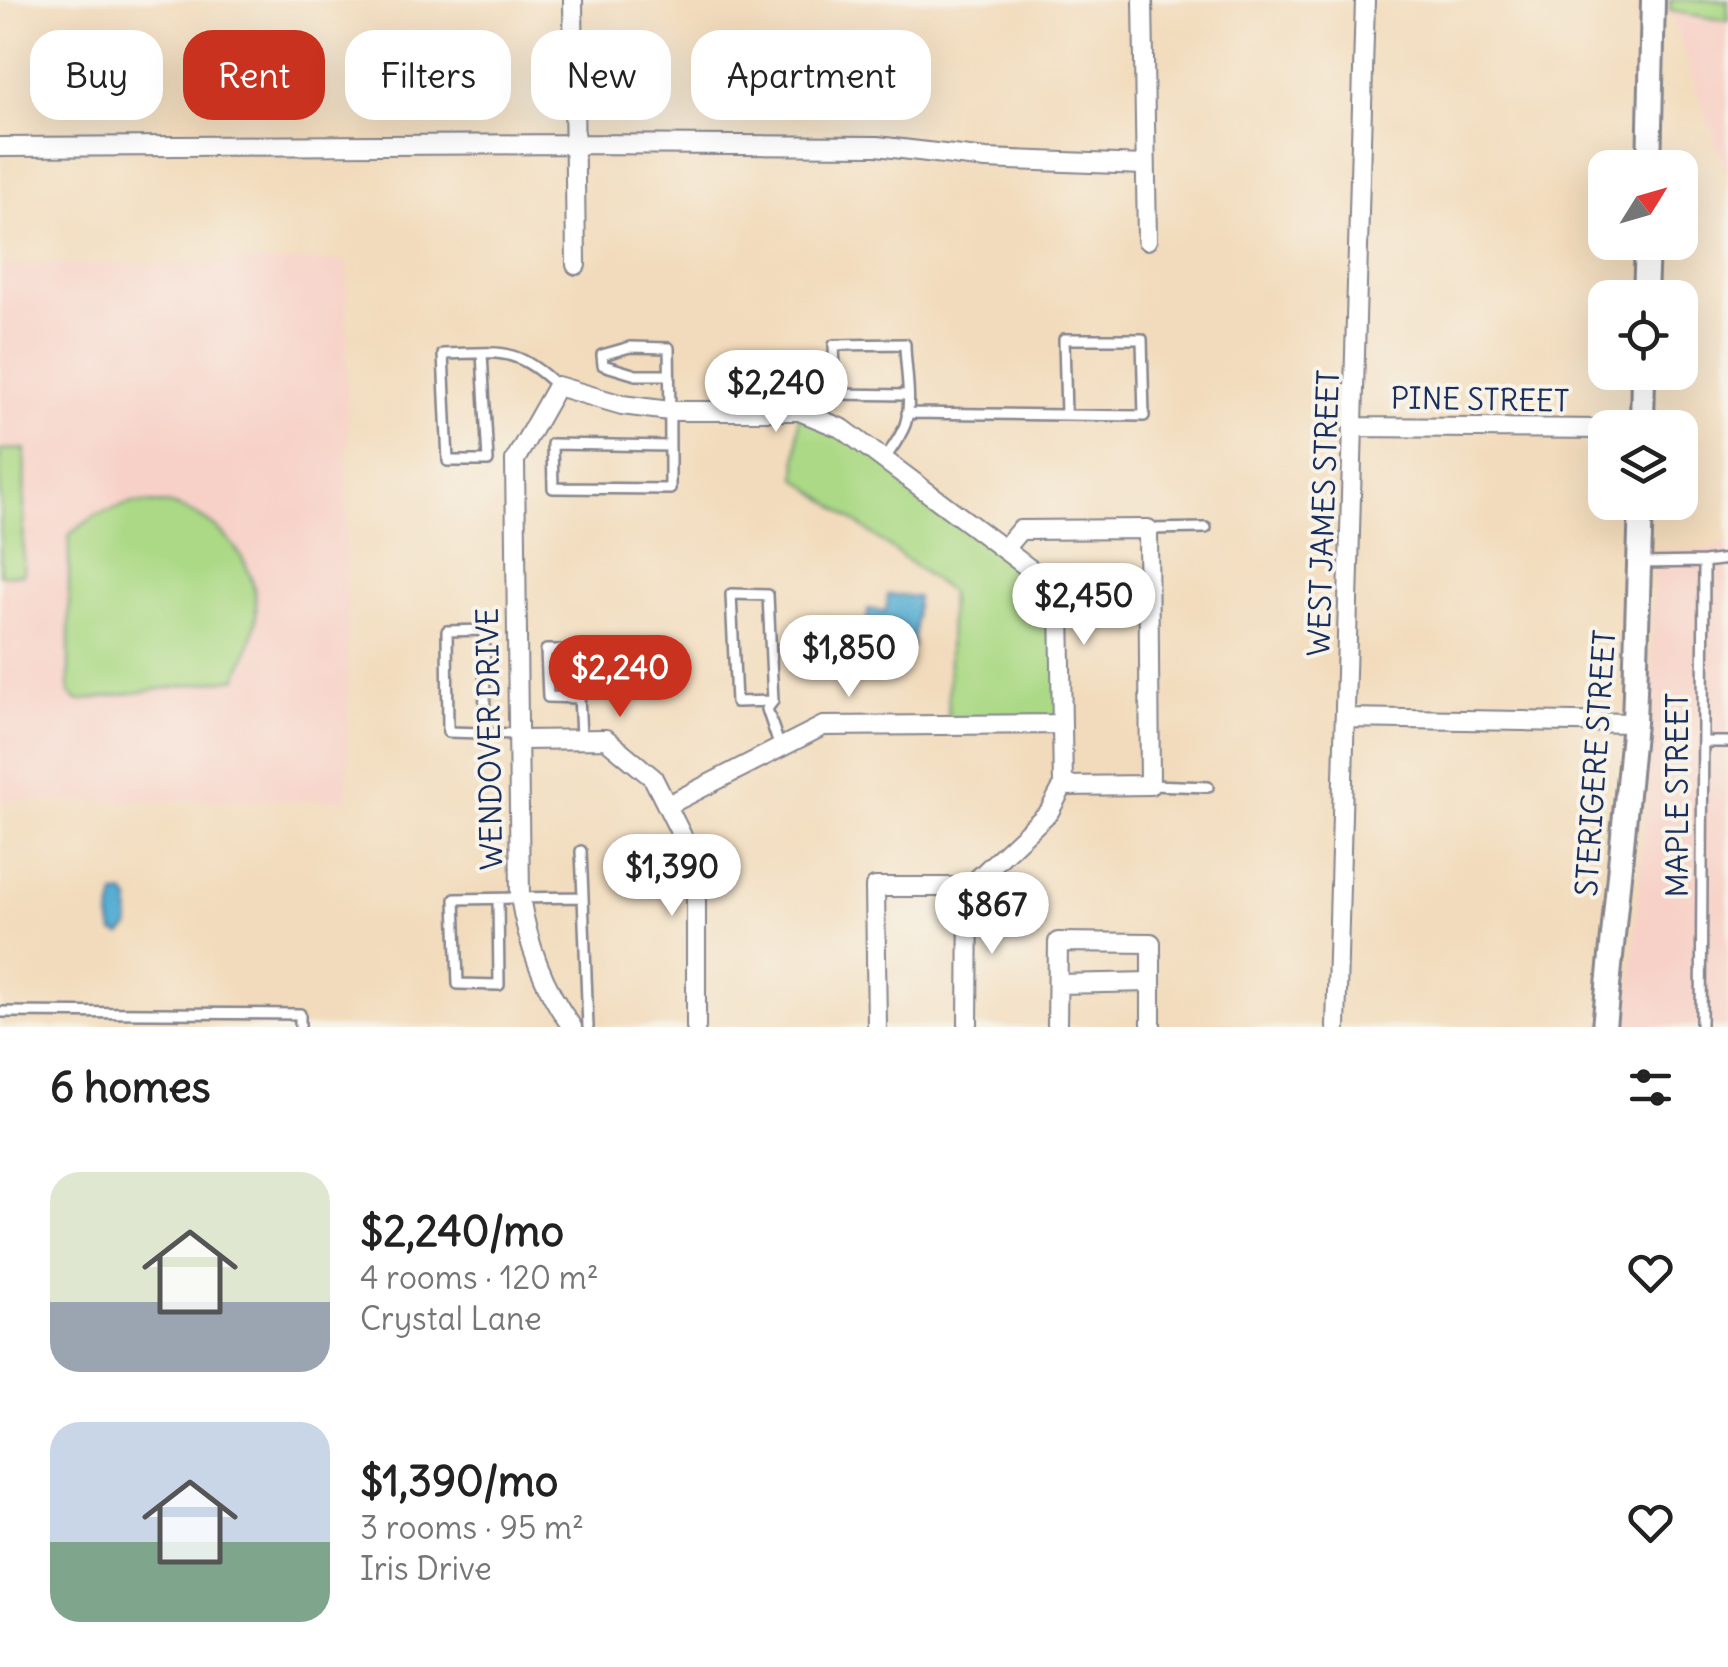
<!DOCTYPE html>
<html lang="en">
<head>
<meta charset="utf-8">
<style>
  :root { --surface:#fff; --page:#f6f6f6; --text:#222; --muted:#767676; --accent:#c8321e }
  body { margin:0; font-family:Delius,sans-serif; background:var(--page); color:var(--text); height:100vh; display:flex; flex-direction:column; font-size:38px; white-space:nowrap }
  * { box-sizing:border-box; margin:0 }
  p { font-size:32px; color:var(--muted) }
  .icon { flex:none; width:55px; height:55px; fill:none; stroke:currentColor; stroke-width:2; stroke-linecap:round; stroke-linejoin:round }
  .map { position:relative; height:1027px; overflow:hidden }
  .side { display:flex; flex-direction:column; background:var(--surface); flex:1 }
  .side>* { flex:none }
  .guide { position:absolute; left:30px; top:30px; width:1000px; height:90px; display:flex; gap:20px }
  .needle { width:65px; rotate:53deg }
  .controls { position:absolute; left:1588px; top:150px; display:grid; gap:20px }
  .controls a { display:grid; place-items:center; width:110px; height:110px; border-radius:20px; background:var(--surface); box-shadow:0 10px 40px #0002; font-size:50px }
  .price { position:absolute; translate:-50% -85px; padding:0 22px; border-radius:35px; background:#fff; color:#222; font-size:32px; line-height:65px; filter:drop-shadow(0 2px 5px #0008) }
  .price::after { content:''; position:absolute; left:50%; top:60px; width:30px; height:22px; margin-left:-15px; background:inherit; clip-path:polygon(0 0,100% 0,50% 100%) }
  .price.on { background:var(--accent); color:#fff }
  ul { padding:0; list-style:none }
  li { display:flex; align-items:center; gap:30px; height:250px; padding:0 50px }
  li span { display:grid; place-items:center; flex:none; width:280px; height:200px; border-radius:30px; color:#555 }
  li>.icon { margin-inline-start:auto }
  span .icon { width:120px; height:120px; fill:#fffc; stroke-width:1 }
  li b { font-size:42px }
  h2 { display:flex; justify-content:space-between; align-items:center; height:120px; padding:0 50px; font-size:42px }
  .pill { padding:0 35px; border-radius:30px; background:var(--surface); box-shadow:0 10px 40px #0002; font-size:35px; line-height:90px }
  .pill.on { background:var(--accent); color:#fff }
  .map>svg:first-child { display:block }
</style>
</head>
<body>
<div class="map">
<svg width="1728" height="1027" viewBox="0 0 1728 1027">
  <rect width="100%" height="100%" fill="#f7f3e8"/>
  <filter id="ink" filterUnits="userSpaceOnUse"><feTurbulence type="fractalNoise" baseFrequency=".01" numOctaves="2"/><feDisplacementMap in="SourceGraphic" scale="20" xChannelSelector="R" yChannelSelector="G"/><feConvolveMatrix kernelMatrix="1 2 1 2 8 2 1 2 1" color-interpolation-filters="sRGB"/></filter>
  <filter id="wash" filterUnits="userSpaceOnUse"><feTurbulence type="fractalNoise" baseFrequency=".0048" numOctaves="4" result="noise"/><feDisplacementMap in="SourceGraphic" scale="40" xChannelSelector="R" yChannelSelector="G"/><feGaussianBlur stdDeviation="2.25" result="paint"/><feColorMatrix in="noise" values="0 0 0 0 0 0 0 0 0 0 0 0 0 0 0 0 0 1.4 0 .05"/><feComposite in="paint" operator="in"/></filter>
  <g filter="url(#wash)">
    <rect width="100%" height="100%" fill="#f2dbbc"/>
    <!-- built -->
    <path fill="#f7d1c7" d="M1670,11l58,10v157z
      M347,261l1,539 -348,1v-536z
      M1728,543v484h-103l7,-55 18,-219 4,-202 56,-1z"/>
    <!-- green -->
    <path fill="#abd985" stroke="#638472" stroke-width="2.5" d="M1670,0h58v21l-58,-10z
      M799,411l44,18 161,120 56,57 1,118 -113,-1 2,-131 -154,-114z
      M25,449l-2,125 -23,1v-125z
      M132,503c12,0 27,-1 39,2 45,12 82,50 85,99 2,26 -10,50 -19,74l-159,23 -9,-8v-158l29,-21z"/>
    <!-- water -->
    <path fill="#55add2" stroke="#386e98" stroke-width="2.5" d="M888,594l29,3 -4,50 -31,-3 1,-18 -16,-3 1,-14 18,2z
      M124,894l6,6 -1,28 -8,7 -8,-3 -3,-15 5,-22z"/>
  </g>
  <g filter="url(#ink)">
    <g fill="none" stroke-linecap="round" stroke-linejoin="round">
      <defs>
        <path id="lane" d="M482,353l6,108h-40l-5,-107c55,-1 72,-9 114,32
          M669,375h-33l-33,-10 -1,-10 28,-8 39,1c1,47 1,94 1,141l-117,-1 -1,-44 118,2
          M907,413l237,3 -2,-77h-78l2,76
          M884,460c8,-12 16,-22 21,-35 8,-24 0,-57 0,-81l-71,1 2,49 70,1
          M1148,529l58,-1
          M1641,563l63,-1 24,-3
          M579,698l-31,-1 -2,-47h31l4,88
          M773,701l-37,1 -5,-108 37,1 5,106 -6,8 13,39
          M485,732l-1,-102 -37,1 1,101 69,2
          M1704,742h24
          M1151,785l57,2
          M583,897l5,130
          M498,899l1,86 -41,-1 -3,-85 128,-2 -2,-46
          M0,1012l300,2v13
          M1701,1027l3,-465"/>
        <path id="street" d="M573,0l3,265
          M1143,0l4,240
          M0,147l575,-3 302,2 109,13 158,6
          M1355,427l250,2
          M1004,549l16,-19 128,-1 2,256 -87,1
          M1345,718l289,5
          M520,740l86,-1 47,39 31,62 12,38v149
          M668,805l155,-79 238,-2
          M1058,984l93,-2
          M572,1027c-29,-40 -44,-82 -52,-130l-5,-437 42,-74 65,19 48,6h129l44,18 203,152 14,25 3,180 -14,26 -80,75 -1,140
          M877,1027l-2,-140h94
          M1057,1027l1,-85 93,1v84
          M1336,1027l29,-1027"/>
        <path id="secondary" d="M1649,168l4,-168
          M1645,298l2,-56
          M1642,428l1,-56
          M1604,1027l30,-304 7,-221"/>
      </defs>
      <!-- lane casing -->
      <use href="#lane" stroke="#86858d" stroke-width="14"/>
      <!-- street casing -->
      <use href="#street" stroke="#86858d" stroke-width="22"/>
      <!-- secondary casing -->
      <use href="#secondary" stroke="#86858d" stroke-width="28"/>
      <!-- lane -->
      <use href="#lane" stroke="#fff" stroke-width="9"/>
      <!-- street -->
      <use href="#street" stroke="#fff" stroke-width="18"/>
      <!-- secondary -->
      <use href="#secondary" stroke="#fff" stroke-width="22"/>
    </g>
  </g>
  <g text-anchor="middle" stroke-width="8" stroke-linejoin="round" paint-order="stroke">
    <!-- street labels -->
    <g font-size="30" fill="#1b2f5e" stroke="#f7f3e8">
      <text transform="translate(1480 400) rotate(1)" y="10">PINE STREET</text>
      <text transform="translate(1324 513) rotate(-88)" y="10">WEST JAMES STREET</text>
      <text transform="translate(490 739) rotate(-91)" y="10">WENDOVER DRIVE</text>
      <text transform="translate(1596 763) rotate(-86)" y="10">STERIGERE STREET</text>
      <text transform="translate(1678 795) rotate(-90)" y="10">MAPLE STREET</text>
    </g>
  </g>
</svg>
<div class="controls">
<a><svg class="needle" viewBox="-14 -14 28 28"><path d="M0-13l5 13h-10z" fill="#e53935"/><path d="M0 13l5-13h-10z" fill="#767676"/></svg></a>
<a><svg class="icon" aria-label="locate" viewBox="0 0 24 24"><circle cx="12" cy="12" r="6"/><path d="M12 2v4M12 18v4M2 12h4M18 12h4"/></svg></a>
<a><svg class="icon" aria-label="layers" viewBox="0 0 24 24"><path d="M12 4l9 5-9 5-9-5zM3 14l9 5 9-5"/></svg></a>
</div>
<b class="price" style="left:776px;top:435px">$2,240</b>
<b class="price" style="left:1084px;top:648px">$2,450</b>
<b class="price" style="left:849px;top:700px">$1,850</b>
<b class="price on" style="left:620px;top:720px">$2,240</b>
<b class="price" style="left:672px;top:919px">$1,390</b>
<b class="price" style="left:992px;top:957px">$867</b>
<div class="guide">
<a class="pill">Buy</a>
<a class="pill on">Rent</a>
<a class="pill">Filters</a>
<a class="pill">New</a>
<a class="pill">Apartment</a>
</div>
</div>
<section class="side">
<h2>6 homes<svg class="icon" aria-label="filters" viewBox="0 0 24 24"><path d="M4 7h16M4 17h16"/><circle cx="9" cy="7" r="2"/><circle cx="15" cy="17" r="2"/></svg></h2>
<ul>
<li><span style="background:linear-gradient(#dfe7d0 65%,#9aa5b1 0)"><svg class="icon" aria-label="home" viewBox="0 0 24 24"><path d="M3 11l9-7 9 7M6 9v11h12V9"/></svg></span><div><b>$2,240/mo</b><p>4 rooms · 120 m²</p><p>Crystal Lane</p></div><svg class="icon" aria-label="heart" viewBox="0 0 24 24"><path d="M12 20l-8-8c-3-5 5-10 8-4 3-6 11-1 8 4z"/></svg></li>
<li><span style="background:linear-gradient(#c9d6e8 60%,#7fa58c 0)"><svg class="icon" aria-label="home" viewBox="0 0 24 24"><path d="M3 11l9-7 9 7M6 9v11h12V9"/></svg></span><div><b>$1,390/mo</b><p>3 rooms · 95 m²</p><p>Iris Drive</p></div><svg class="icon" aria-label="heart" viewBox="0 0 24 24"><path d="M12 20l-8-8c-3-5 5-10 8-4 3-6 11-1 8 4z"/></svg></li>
</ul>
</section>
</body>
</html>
